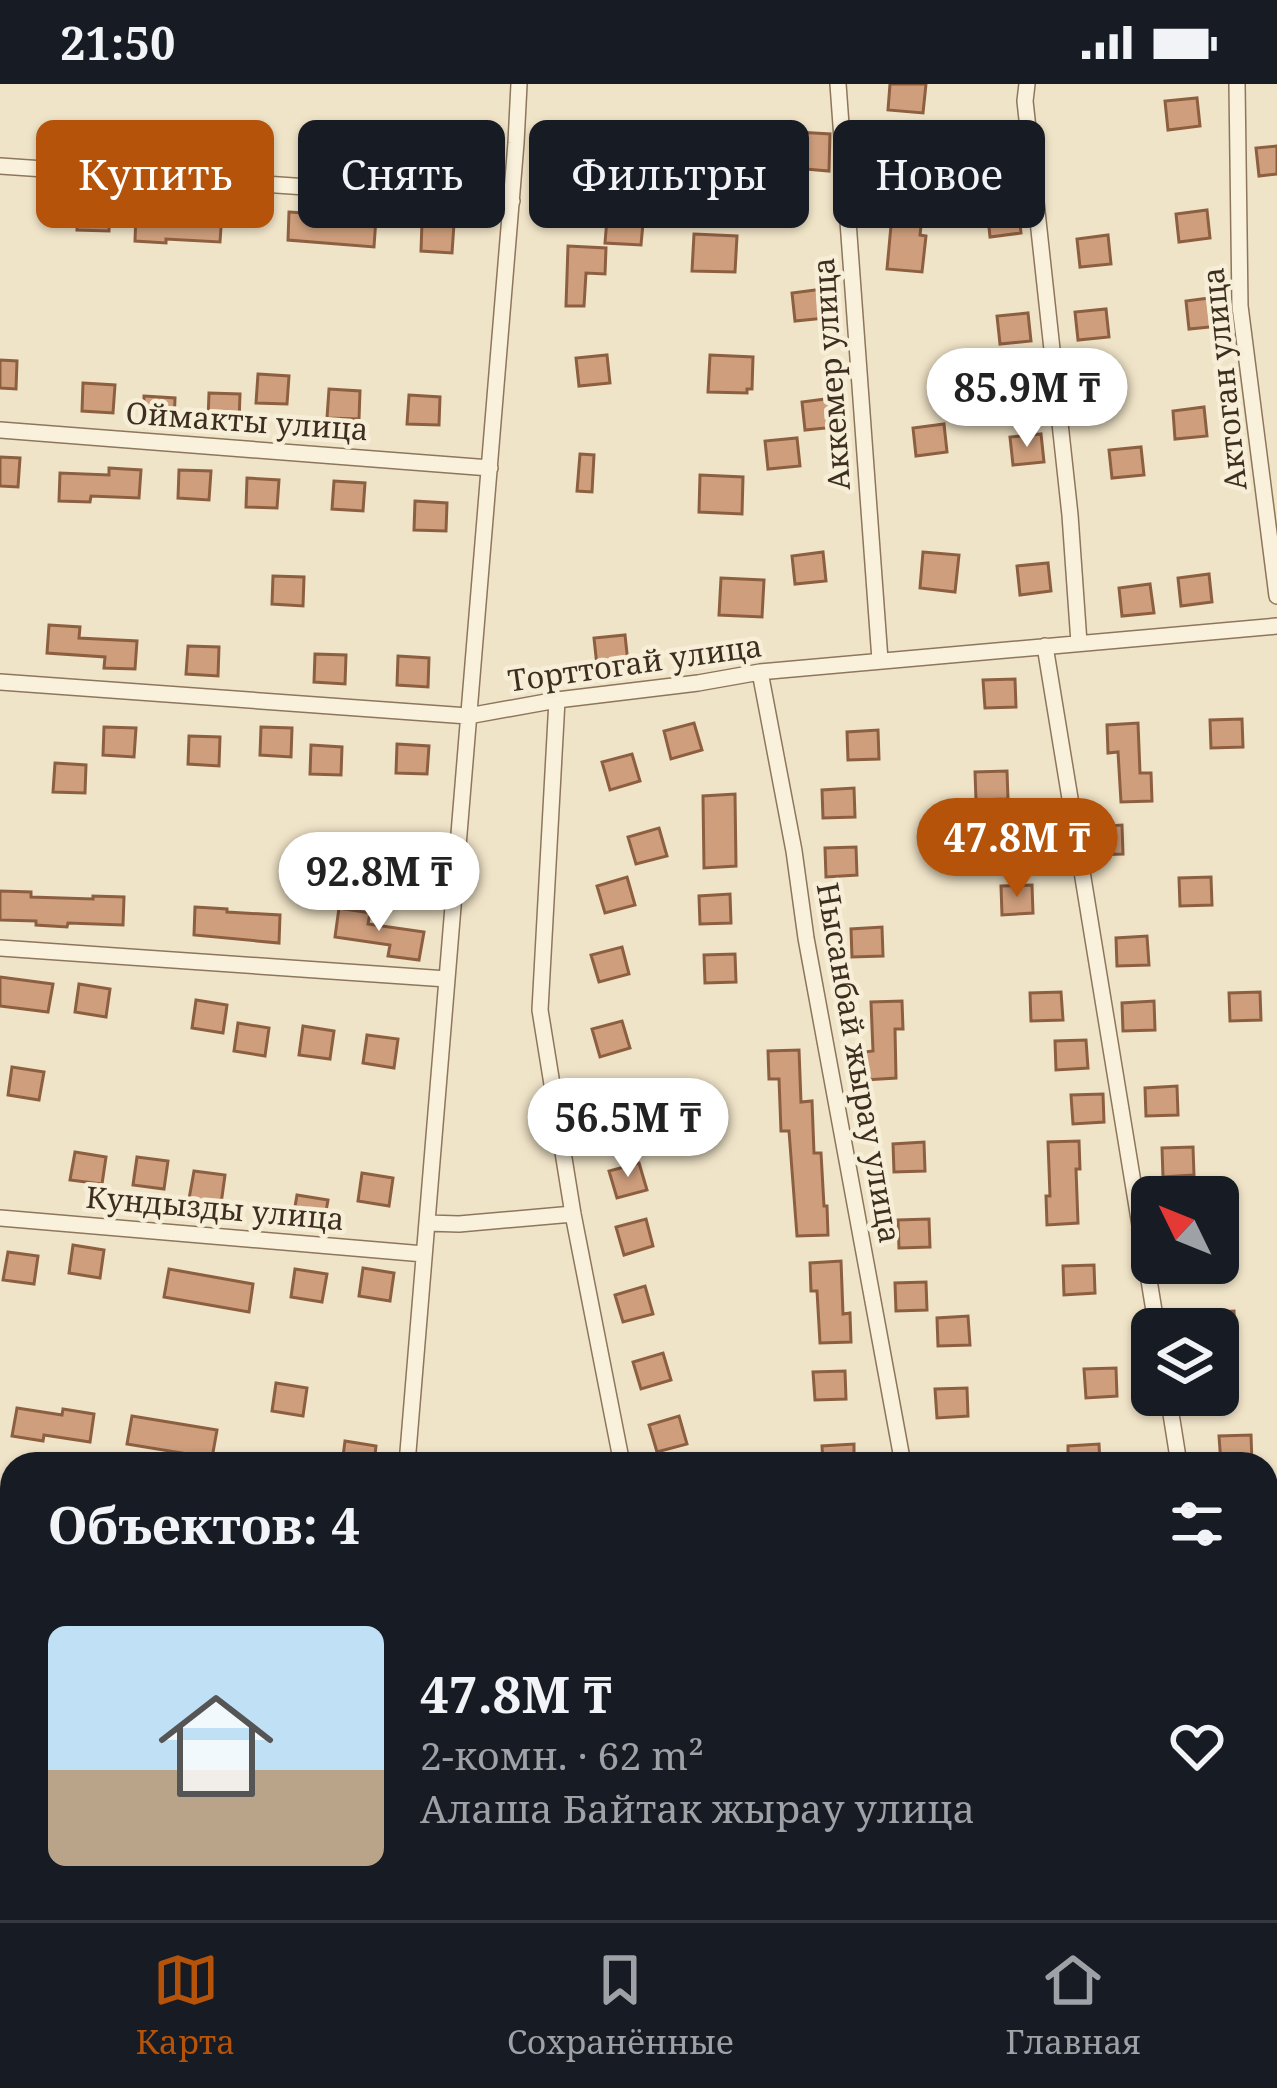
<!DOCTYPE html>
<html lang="ru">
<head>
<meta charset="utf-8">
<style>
  :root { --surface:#171b24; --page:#20242c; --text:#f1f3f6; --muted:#9ea1a6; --line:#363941; --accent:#b45309 }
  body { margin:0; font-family:"Noto Serif",serif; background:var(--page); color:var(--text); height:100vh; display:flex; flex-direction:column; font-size:45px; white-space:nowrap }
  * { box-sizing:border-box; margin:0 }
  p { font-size:39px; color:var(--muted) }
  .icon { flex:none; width:66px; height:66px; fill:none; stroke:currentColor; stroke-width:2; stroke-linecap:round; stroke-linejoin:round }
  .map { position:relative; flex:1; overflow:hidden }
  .details { position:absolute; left:0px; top:1368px; width:1278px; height:468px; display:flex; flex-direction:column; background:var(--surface); border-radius:36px 36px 0 0; box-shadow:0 3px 9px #0004 }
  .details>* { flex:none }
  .guide { position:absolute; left:36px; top:36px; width:1206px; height:108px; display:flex; gap:24px }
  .needle { width:78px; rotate:313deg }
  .fabs { position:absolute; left:1131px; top:1092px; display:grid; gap:24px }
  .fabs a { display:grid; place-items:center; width:108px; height:108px; border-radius:18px; background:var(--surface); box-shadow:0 3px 9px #0004; font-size:60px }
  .price { position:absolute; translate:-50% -102px; padding:0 27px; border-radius:42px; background:#fff; color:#222; font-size:39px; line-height:78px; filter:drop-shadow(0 3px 6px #0008) }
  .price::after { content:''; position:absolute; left:50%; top:72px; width:36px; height:27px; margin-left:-18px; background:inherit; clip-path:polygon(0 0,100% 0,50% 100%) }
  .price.on { background:var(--accent); color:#fff }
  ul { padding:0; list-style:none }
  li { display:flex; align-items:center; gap:36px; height:300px; padding:0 48px }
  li+li { border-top:3px solid var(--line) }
  li span { display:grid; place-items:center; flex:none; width:336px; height:240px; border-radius:18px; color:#555 }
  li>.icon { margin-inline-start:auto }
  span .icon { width:144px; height:144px; fill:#fffc; stroke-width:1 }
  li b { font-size:51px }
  h2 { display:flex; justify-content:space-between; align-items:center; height:144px; padding:0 48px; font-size:51px }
  .pill { padding:0 42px; border-radius:18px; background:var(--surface); box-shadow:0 3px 9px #0004; font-size:42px; line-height:108px }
  .pill.on { background:var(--accent); color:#fff }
  .status { display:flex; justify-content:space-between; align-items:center; height:84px; padding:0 60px; background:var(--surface); direction:ltr }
  .status svg { height:33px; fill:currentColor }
  .dock { display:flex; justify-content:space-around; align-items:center; height:168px; border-top:3px solid var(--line); background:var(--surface); font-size:33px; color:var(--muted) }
  .dock a { display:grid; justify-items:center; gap:6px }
  .dock .on { color:var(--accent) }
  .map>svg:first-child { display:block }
</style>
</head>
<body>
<div class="status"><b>21:50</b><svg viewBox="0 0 49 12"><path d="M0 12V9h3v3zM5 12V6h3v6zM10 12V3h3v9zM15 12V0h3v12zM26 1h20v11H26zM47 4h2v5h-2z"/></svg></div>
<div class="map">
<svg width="1277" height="1836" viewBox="0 0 1277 1836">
  <rect width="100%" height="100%" fill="#f0e4c8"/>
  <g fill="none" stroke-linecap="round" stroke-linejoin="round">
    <!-- canal -->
    <path stroke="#a9c4bc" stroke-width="18" d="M0,1640h12
      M1266,1733l11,1"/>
  </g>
  <!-- building -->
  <path fill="#cf9f7d" stroke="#8d5f41" stroke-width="3" d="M890,0h36l-3,29 -35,-3z
    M1197,14l3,28 -32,4 -3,-29z
    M415,38l31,2 -1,28 -31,-1z
    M351,45l31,2 -1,28 -32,-1z
    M1009,46l3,28 -31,3 -3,-28z
    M797,48l33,2 -1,37 -36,-3z
    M694,58l43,2 -1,37 -43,-2z
    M1277,62v28l-18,2 -3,-28z
    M890,94l36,3 -6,54 6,1 -4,36 -35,-3 5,-54 -5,-1z
    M619,116l26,2 -4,43 -36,-2 3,-36 10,1z
    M79,117l31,2 -1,28 -32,-1z
    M1018,121l3,28 -31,4 -3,-29z
    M1207,126l3,28 -31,4 -3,-28z
    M190,128l32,1 -2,29 -54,-3v4l-31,-2 1,-28 54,2z
    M289,128l87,6 -2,29 -86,-7z
    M422,138l32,2 -2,29 -31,-2z
    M694,150l43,2 -2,36 -43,-1z
    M1108,151l3,29 -31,3 -3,-28z
    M568,162l38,2 -1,26 -19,-1 -2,33h-18z
    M823,205l3,29 -31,3 -3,-28z
    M1217,213l3,29 -31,3 -3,-28z
    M1106,225l3,28 -31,3 -3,-28z
    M1028,229l3,28 -31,3 -3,-28z
    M607,271l3,28 -31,3 -3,-28z
    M710,271l43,2 -1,32h-5v4l-39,-1z
    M0,276l17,1 -1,28 -16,-1z
    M258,290l31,2 -2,28 -31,-1z
    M83,299l32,2 -2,28 -31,-2z
    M329,305l31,2 -1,28 -32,-1z
    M209,309l31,1 -1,29 -31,-2z
    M409,311l31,2 -1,28 -32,-1z
    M144,312l31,2 -1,28 -31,-1z
    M833,314l3,29 -31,3 -3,-28z
    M1204,323l3,29 -32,3 -2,-28z
    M944,340l3,28 -31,4 -3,-28z
    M1041,350l3,28 -31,3 -3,-28z
    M797,354l3,28 -32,3 -3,-28z
    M1141,363l3,28 -32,3 -3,-28z
    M580,370l14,1 -2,37 -15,-1z
    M0,373l20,1 -2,29 -18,-1z
    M109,384l32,2 -2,28 -48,-2 -1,6 -31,-1 1,-28 49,2z
    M179,386l32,1 -2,29 -31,-2z
    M700,391l43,2 -1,37 -43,-2z
    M247,394l32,2 -2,28 -31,-1z
    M334,397l31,2 -2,28 -31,-2z
    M415,417l32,2 -1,28 -32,-1z
    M823,468l3,29 -31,3 -3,-28z
    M923,468l36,3 -4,37 -35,-4z
    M1048,479l3,28 -31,4 -3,-29z
    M1209,490l3,28 -31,4 -3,-28z
    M273,492l31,1 -1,29 -31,-2z
    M721,494l43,2 -2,37 -43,-2z
    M1150,500l4,29 -32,3 -3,-28z
    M49,541l31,2 -1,11 58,3 -2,28 -31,-1 1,-11 -58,-4z
    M625,551l3,28 -31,3 -3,-28z
    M188,562l31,1 -1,29 -32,-2z
    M315,570l31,1 -1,29 -31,-2z
    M398,572l31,2 -1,29 -31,-2z
    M1015,595l1,28 -31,1 -2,-28z
    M1242,635l1,28 -32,1 -1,-28z
    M694,639l8,27 -31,9 -7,-28z
    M1138,639l2,50h11l1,28 -31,1 -3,-50 -10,1 -1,-28z
    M104,643l32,1 -2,29 -31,-2z
    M261,643l31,1 -1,29 -31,-2z
    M878,646l1,29 -31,1 -1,-28z
    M189,652l31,1 -1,29 -31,-2z
    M397,660l32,2 -2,28 -31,-1z
    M311,661l31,2 -1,28 -31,-1z
    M632,670l8,27 -30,9 -8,-28z
    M55,679l31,2 -1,28 -32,-1z
    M1007,687l1,28 -32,1 -1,-28z
    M854,704l1,29 -32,1 -1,-28z
    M735,710l1,72 -32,2 -1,-72z
    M1122,741l1,29 -31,1 -1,-28z
    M659,744l8,28 -31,8 -8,-27z
    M1055,755l1,28 -31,2 -2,-29z
    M856,763l1,28 -31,2 -1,-29z
    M627,793l8,28 -30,8 -8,-27z
    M1211,793l1,28 -32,1 -1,-28z
    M1032,801l1,28 -31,2 -1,-29z
    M0,807l31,1v5l62,2v-3l31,1 -1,28 -55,-2 -1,4 -31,-2v-4l-36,-1z
    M730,810l1,29 -31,1 -1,-28z
    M195,823l32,2v3l53,3 -1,28 -85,-8z
    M339,824l31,5 -2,11 56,8 -5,28 -31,-4 2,-11 -55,-8z
    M882,843l1,29 -31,1 -1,-28z
    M1147,852l2,29 -32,1 -1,-28z
    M622,863l7,27 -30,8 -8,-27z
    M735,870l1,28 -31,1 -1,-28z
    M0,893l53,7 -5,28 -48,-6z
    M79,900l31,5 -4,28 -31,-5z
    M1061,908l2,28 -32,1 -1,-28z
    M1260,908l1,28 -31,1 -1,-28z
    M196,916l31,5 -4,28 -31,-5z
    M902,917l1,28h-8l1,49 -31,2 -1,-28 9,-1 -2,-49z
    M1154,917l1,29 -32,1 -1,-28z
    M622,937l8,27 -30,9 -8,-28z
    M238,939l31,5 -4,28 -31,-5z
    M303,942l31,5 -4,28 -31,-4z
    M367,951l31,4 -4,29 -31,-5z
    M1086,956l2,28 -32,2 -1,-29z
    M799,966l2,52 11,-1 2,52h7l3,53h3l1,29 -31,1 -8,-105h-8l-2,-52h-10l-1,-28z
    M12,983l32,5 -5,28 -31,-5z
    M1177,1002l1,29 -32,1 -1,-28z
    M1103,1010l1,28 -31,2 -2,-29z
    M631,1016l7,27 -30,9 -8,-27z
    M1079,1057l1,28h-4l2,54 -31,2 -1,-29h4l-2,-54z
    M924,1058l1,29 -31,1 -1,-28z
    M1193,1063l1,28 -31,2 -1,-29z
    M75,1068l31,5 -4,27 -32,-4z
    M137,1073l31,4 -4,28 -31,-4z
    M639,1079l8,27 -30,8 -8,-27z
    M194,1087l31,4 -4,29 -32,-5z
    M362,1089l31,5 -4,28 -31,-5z
    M297,1111l31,5 -5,28 -31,-4z
    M646,1135l7,27 -29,9 -8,-28z
    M929,1135l1,28 -31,1 -1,-28z
    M73,1161l31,5 -4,28 -31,-5z
    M8,1168l30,4 -4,28 -31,-4z
    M841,1177l2,53 7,-1 1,29 -31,1 -3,-52h-6l-1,-28z
    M1094,1181l1,28 -31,2 -1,-29z
    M363,1184l31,5 -4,28 -31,-5z
    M169,1185l84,15 -4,28 -85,-15z
    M295,1185l32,5 -5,28 -31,-5z
    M926,1198l1,28 -31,1 -1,-28z
    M645,1202l8,28 -30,8 -8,-27z
    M1234,1227l1,29h-17v-11h-15l-1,-16z
    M968,1232l2,29 -32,1 -1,-28z
    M663,1269l8,27 -30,9 -8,-27z
    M1116,1284l1,28 -31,2 -2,-29z
    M845,1287l1,28 -31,1 -2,-28z
    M276,1299l31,5 -4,28 -31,-5z
    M967,1304l1,28 -31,2 -2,-29z
    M17,1324l45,7 1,-6 31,5 -4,28 -46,-7 -1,6 -31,-5z
    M132,1332l85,14 -5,28 -85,-14z
    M679,1332l8,28 -30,8 -8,-27z
    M1251,1351l1,28 -31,1 -2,-28z
    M345,1357l31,5 -2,18h-32z
    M854,1360v20h-31l-1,-18z
    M1099,1360l1,20h-32v-18z"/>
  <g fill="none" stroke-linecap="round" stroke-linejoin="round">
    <defs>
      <path id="street" d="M838,0l42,576
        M1027,0l-2,17 45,414 9,128
        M1237,0l3,222 37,290
        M0,82l512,35
        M0,346l490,38
        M1045,562l112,683
        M760,588l34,179 12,87 97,526
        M0,598l468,34 89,-16 141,-17 62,-11 517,-46
        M557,616l-17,310 33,204 49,250
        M0,864l447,31
        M0,1134l424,36
        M427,1139l32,1 114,-10
        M1168,1311l11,69
        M407,1380l109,-1321 3,-59
        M0,1422l12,3
        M1266,1459l11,-1
        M0,1680l12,1
        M308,1836l1,-12"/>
    </defs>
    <!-- street casing -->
    <use href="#street" stroke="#8d765c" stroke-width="18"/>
    <!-- street -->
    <use href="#street" stroke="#faf1dc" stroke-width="15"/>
  </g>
  <g text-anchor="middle" stroke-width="9" stroke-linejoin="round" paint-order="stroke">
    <!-- street labels -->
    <g font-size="30" fill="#3d2e20" stroke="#f7eed8">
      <text transform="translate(832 290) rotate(-94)" y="10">Аккемер улица</text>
      <text transform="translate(1225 295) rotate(-96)" y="10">Актоган улица</text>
      <text transform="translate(247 338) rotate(4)" y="10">Оймакты улица</text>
      <text transform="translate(635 580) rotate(-8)" y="10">Торттогай улица</text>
      <text transform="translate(858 979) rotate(80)" y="10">Нысанбай жырау улица</text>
      <text transform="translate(215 1125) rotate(5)" y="10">Кундызды улица</text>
    </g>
  </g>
</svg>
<div class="fabs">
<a><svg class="needle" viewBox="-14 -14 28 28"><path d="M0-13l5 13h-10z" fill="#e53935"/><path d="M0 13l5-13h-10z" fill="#9ea1a6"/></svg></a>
<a><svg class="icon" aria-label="layers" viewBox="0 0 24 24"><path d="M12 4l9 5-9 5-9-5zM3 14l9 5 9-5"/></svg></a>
</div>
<b class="price" style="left:1027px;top:366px">85.9M ₸</b>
<b class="price on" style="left:1017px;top:816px">47.8M ₸</b>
<b class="price" style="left:379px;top:850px">92.8M ₸</b>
<b class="price" style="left:628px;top:1096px">56.5M ₸</b>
<div class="guide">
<a class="pill on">Купить</a>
<a class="pill">Снять</a>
<a class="pill">Фильтры</a>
<a class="pill">Новое</a>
</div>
<section class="details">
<h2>Объектов: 4<svg class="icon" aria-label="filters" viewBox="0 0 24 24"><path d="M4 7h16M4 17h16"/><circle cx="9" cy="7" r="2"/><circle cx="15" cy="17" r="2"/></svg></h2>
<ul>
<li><span style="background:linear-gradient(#bfe0f5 60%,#b9a48a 0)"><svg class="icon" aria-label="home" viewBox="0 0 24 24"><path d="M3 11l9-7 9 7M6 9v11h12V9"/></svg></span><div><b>47.8M ₸</b><p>2-комн. · 62 m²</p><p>Алаша Байтак жырау улица</p></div><svg class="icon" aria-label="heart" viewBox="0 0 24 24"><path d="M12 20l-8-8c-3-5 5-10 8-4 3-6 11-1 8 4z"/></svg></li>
</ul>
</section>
</div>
<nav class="dock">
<a class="on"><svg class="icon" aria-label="map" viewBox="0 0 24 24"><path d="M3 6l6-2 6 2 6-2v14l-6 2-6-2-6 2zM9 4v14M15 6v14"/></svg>Карта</a>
<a><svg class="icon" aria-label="saved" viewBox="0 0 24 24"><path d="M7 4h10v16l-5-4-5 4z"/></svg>Сохранённые</a>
<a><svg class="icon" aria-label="home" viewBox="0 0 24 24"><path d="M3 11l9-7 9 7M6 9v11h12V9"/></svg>Главная</a>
</nav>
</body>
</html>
